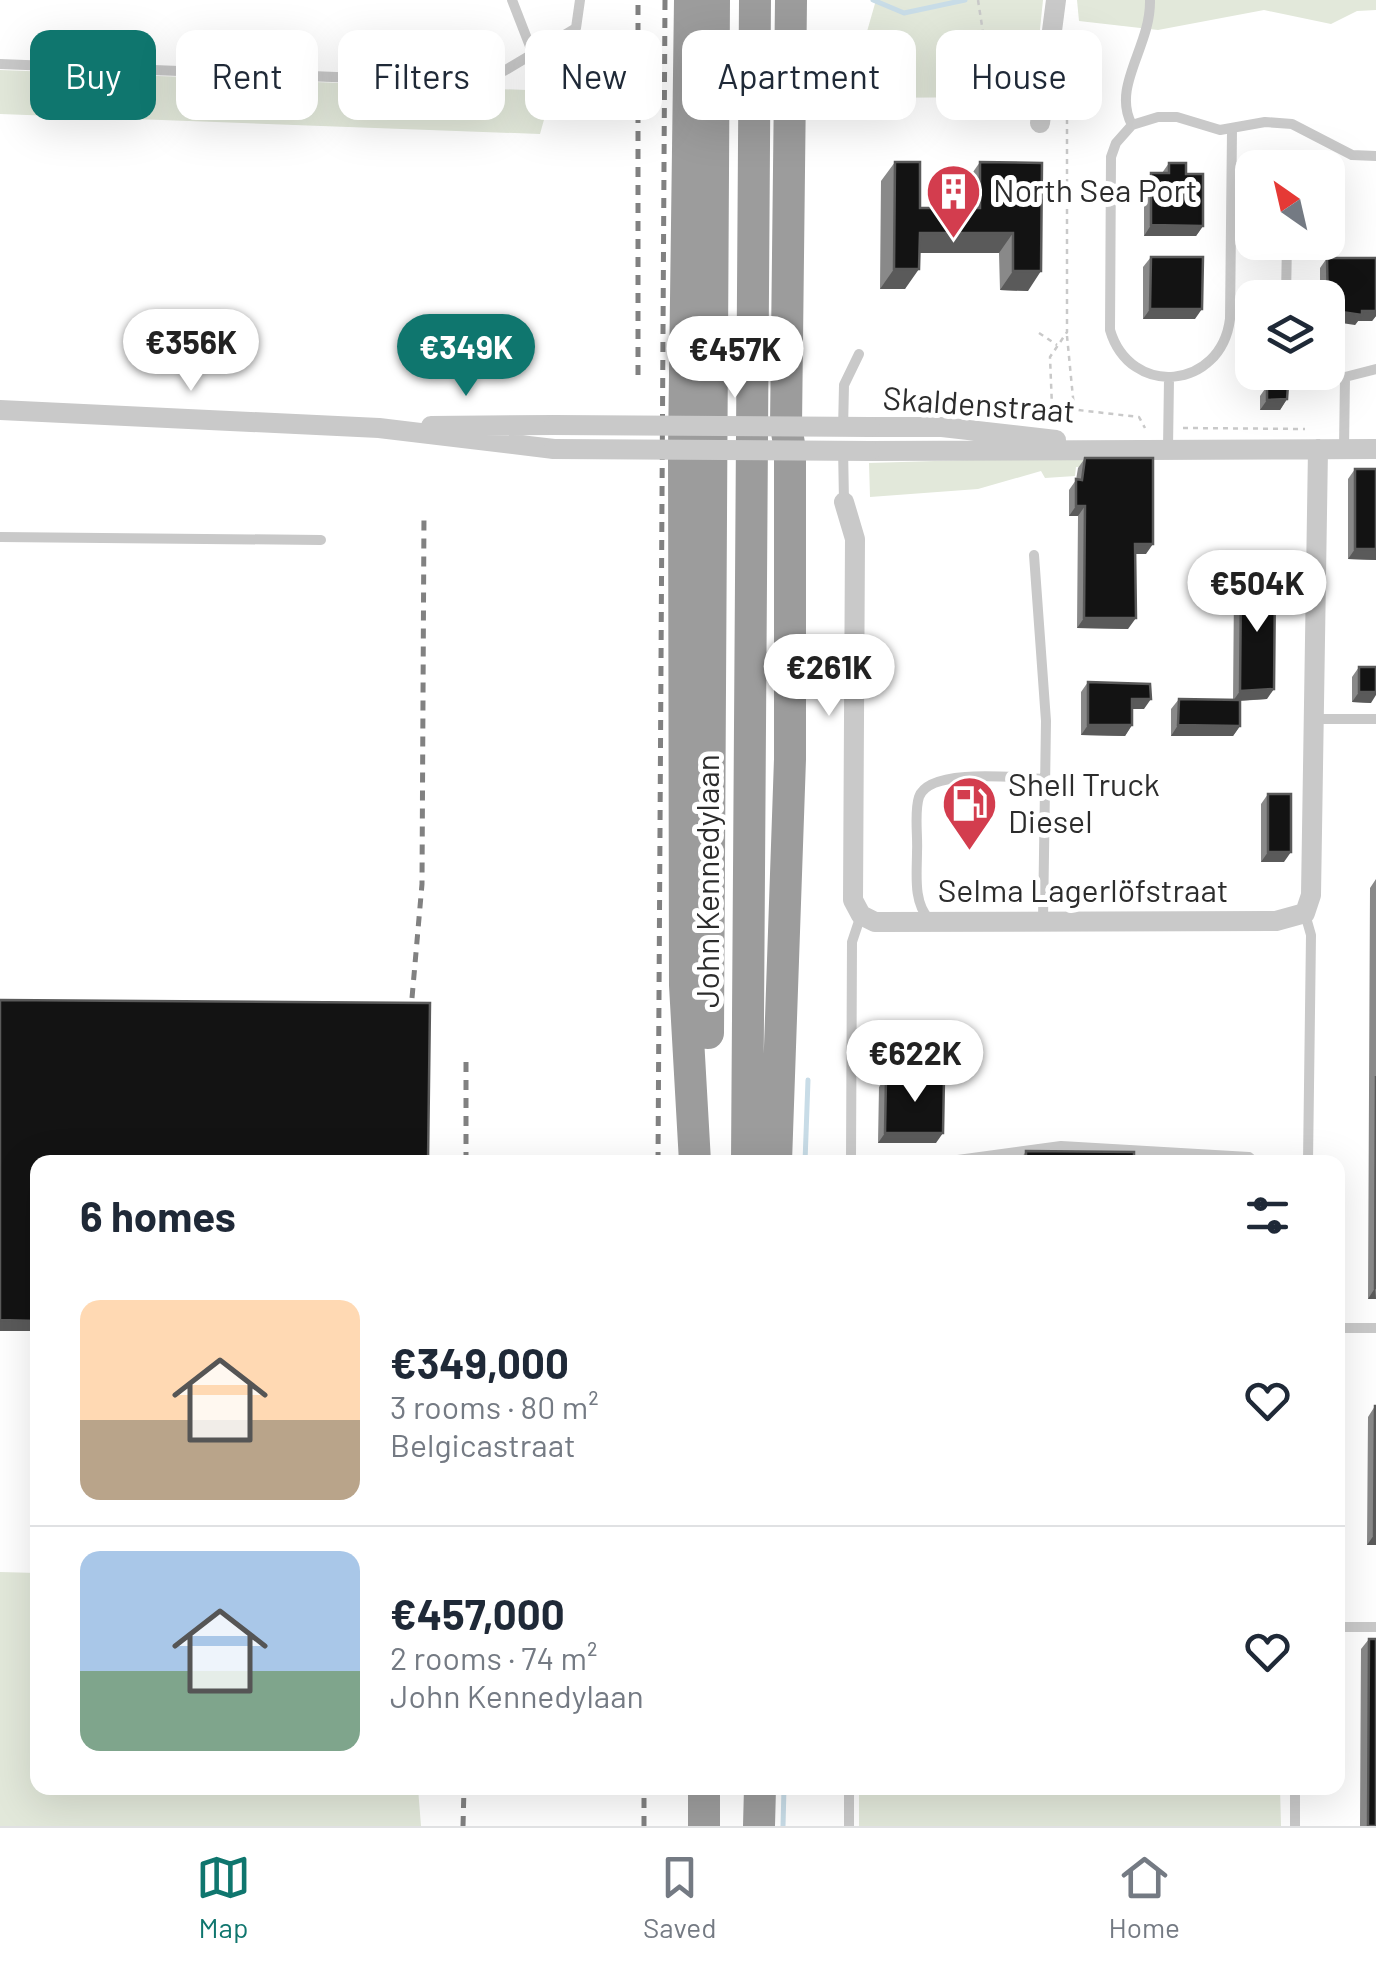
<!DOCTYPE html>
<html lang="en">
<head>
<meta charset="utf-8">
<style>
  :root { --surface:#fff; --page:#f6f6f7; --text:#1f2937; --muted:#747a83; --line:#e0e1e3; --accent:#0f766e }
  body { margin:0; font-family:Barlow,sans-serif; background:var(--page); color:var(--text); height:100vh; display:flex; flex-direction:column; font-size:38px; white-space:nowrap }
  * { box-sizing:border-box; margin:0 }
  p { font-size:32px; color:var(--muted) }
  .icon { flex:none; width:55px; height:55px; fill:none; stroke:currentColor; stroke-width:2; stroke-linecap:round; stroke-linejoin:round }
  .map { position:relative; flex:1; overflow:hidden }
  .details { position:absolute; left:30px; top:1155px; width:1315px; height:640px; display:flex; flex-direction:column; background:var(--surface); border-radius:20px; box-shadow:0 10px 40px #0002 }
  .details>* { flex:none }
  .guide { position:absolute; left:30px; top:30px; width:1318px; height:90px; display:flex; gap:20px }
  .needle { width:65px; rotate:326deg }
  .buttons { position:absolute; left:1235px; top:150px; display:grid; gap:20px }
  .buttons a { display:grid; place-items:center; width:110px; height:110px; border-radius:20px; background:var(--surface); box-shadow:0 10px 40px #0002; font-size:50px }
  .price { position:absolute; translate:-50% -85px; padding:0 22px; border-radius:35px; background:#fff; color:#222; font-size:32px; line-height:65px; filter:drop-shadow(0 2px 5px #0008) }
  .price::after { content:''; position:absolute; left:50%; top:60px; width:30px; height:22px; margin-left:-15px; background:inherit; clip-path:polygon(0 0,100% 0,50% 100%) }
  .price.on { background:var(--accent); color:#fff }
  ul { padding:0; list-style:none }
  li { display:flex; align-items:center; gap:30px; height:250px; padding:0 50px }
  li+li { border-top:2px solid var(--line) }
  li span { display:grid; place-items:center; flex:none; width:280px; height:200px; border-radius:20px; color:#555 }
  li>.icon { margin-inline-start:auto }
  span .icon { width:120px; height:120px; fill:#fffc; stroke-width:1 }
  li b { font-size:42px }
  h2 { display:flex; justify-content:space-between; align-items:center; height:120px; padding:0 50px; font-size:42px }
  .chip { padding:0 35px; border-radius:20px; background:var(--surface); box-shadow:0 10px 40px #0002; font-size:35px; line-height:90px }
  .chip.on { background:var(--accent); color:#fff }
  .tab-bar { display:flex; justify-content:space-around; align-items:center; height:140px; border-top:2px solid var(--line); background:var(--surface); font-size:28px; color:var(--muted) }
  .tab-bar a { display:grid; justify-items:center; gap:5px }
  .tab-bar .on { color:var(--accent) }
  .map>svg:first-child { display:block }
</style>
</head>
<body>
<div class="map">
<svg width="1376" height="1826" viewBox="0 0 1376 1826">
  <rect width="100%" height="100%" fill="#fff"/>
  <!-- green -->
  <path fill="#e2e8da" d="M876,0h167l-10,97 -185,1z
    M1077,0h299v10l-19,1 -26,13 -67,-14 -106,20 -79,-9z
    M0,70l552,21 -12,43 -540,-20z
    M1001,459l105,1 -1,7h-29l-1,9 -30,2 -4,-7 -63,18 -108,8 -1,-34z
    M0,1572l37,1 1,215h380l3,38h-421z
    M859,1788h421l1,38h-422z"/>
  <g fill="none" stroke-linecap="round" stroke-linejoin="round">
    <!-- stream -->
    <path stroke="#c8dce7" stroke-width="5" d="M873,0l31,13 61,-13
      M805,1162l3,-82
      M783,1826l1,-38"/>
    <!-- path -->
    <path stroke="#c9c9c9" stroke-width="2.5" stroke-dasharray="5 5" stroke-linecap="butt" d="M978,0l8,52v44
      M1067,69v263l-17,25 2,50 87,10 6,11
      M1039,333l18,12
      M1067,336l7,72
      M1183,428l122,1"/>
    <!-- service -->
    <path stroke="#c9c9c9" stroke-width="10" d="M512,0l21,54
      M0,64l463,18 41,-11 72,-43 4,-28
      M1132,125c-21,-39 19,-78 18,-125
      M1232,130l-2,189c-9,71 -100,79 -120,11l1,-173 5,-14 16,-18 26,-8h19l43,13 45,-8 27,2 60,31 24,1
      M1286,298l1,-56
      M1324,372l21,5 31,-8
      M843,430l1,-45 15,-31
      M843,447l1,55
      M1168,448l1,-69
      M1344,449l1,-72
      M0,537l321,3
      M1034,555l12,166 -3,200
      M1312,719h64
      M1305,914l6,21 -3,227
      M929,919c-16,-17 -12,-45 -12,-67 1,-17 -3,-40 2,-55 10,-30 100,-19 126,-18
      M851,1162l1,-220 9,-27
      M943,1162l118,-16 188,11 6,5
      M1338,1328h38
      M1338,1627h38
      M849,1788v38
      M1295,1826v-38"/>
    <!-- minor -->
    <path stroke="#c9c9c9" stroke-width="20" d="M1040,123l16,-123
      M0,410l379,18 175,21
      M431,426l123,-1
      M870,427h72l114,13
      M870,451l506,-2
      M844,502l11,37 -2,361 8,15 14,7 401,-1 29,-8 6,-18 7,-446"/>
    <!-- trunk -->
    <path stroke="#9c9c9c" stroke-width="32" d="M690,0l-6,449 1,536 10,177
      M708,1033l6,-1033
      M747,1162l8,-1162
      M776,1162l14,-403v-309l-4,-24 5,-426
      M704,1788v38
      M759,1826l1,-38"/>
    <!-- rail -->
    <path stroke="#818181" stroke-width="5" stroke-dasharray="10 8" stroke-linecap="butt" d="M638,375v-375
      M412,998l10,-114 2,-371
      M466,1162v-103
      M658,1162l7,-1162
      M463,1826l1,-38
      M644,1826v-38"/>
    <!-- minor-bridge -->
    <path stroke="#c9c9c9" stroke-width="20" d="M554,425l316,2
      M554,449l316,2"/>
  </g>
  <!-- wall -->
  <path fill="#898989" d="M895,162l25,46h46v-26l14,-20 62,1 -14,128 -28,-1 -1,-37h-79l-15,36h-25l1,-108z
    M1169,163l17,11 17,52 -7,10h-52v-52l7,-11h11z
    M1151,257l44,62h-52v-52z
    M1327,258h49v58l-4,5h-14l-3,4 -27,-27h-8v-30z
    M1267,386l20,13 -7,11h-20v-14z
    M1085,458l61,96h-11l-7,75 -51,-1 1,-112h-9v-26l7,-10 2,-12z
    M1355,469l21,91 -28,-1v-80z
    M1241,580l26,119 -27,2v25l-7,10h-62v-27l8,-10 54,1 1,-110z
    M1359,667l12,36 -19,-1v-25z
    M1088,682l56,27h-12v16l-7,11 -44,-1v-43z
    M1268,794l16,68h-23v-58z
    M1376,879v420h-8l2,-411z
    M886,1077l50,66h-58l1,-56z
    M1026,1151l108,11h-115z
    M1375,1406h1v139h-9l1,-128z
    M1369,1639l7,187h-16l1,-177z"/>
  <!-- shaded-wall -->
  <path fill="#5a5a5a" d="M1151,225l52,1 -7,10h-52z
    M920,233h93l-14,20h-93z
    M894,269h25l-14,20h-25z
    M1013,271h28l-13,20 -28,-1z
    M1150,309h52l-7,10h-52z
    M1328,310l48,1v5l-4,5h-14l-3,4 -27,-4z
    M1287,399l-7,11h-20l7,-10z
    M1076,506h9l-7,10h-9z
    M1135,544h18l-7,10h-18z
    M1355,549h21v11l-28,-1z
    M1084,618h52l-8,11 -51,-1z
    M1274,689l-7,10 -34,2 7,-10z
    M1359,692h17v3l-5,8 -19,-1z
    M1132,699h19l-7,10h-19z
    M1088,725h44l-7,11 -44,-1z
    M1178,725l62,1 -7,10h-62z
    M1268,852h23l-7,10h-23z
    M885,1133h58l-7,10h-58z
    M1375,1288l1,11h-8z
    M0,1320l38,1v10h-38z
    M1374,1535h2v10h-9z"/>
  <!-- building -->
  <path fill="#131313" stroke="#5a5a5a" stroke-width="2.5" d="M895,162h25v46h60v-46l62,1 -1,108h-28v-38h-93l-1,36h-25z
    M1169,163h17v11h17v52l-52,-1v-52h18z
    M1151,257h52l-1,52h-52z
    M1327,258h49v53h-14v4l-34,-5z
    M1288,385l-1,14 -20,1v-14z
    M1085,458h68v86h-18l1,74h-52l1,-112h-9v-27l6,1z
    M1355,469h21v80h-21z
    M1241,580l34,1 -1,108 -34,2z
    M1359,667h17v25h-17z
    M1088,682l62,2 1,15h-19v26h-44z
    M1179,699l61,1v26l-62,-1z
    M1268,794h23v58h-23z
    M0,1000l430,3 -2,159h-390v159l-38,-1z
    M1376,1076v212h-1z
    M886,1077h58l-1,56h-58z
    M1026,1151l108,1v10h-108z
    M1375,1406h1v129h-2z
    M1369,1639h7v187h-8z"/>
  <!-- icons -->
  <defs>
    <symbol id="building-pin" viewBox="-11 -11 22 30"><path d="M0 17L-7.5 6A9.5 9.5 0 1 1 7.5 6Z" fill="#d33d4e" stroke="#fff"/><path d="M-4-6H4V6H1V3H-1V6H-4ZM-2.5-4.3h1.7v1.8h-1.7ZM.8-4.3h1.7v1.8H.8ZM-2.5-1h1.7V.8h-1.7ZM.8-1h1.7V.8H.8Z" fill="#fff"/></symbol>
    <symbol id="fuel-pin" viewBox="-11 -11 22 30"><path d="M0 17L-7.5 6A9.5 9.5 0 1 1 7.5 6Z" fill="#d33d4e" stroke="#fff"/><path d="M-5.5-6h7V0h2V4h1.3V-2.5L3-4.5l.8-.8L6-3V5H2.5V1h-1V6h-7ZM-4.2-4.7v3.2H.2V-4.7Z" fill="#fff"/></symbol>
  </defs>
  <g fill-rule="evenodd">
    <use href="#building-pin" x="922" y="160" width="63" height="86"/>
    <use href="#fuel-pin" x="938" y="772" width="63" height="86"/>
  </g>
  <g text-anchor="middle" stroke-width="10" stroke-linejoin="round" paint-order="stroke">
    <!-- poi labels -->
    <g font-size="32" fill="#2c2c2c" stroke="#fff" text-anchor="start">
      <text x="993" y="202">North Sea Port</text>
      <text x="1008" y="796">Shell Truck<tspan x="1008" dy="37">Diesel</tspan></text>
    </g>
    <!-- street labels -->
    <g font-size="32" fill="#2c2c2c" stroke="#fff">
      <text transform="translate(979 405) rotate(4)" y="11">Skaldenstraat</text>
      <text transform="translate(708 881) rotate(-90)" y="11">John Kennedylaan</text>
      <text x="1083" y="902">Selma Lagerlöfstraat</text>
    </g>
  </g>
</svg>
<div class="buttons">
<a><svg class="needle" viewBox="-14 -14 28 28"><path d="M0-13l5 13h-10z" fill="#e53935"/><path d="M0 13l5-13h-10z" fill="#747a83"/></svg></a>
<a><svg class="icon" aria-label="layers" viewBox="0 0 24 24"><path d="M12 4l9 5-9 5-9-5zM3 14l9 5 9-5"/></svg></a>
</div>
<b class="price" style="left:191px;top:394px">€356K</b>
<b class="price on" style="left:466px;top:399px">€349K</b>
<b class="price" style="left:735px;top:401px">€457K</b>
<b class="price" style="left:1257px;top:635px">€504K</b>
<b class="price" style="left:829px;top:719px">€261K</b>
<b class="price" style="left:915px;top:1105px">€622K</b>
<div class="guide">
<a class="chip on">Buy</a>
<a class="chip">Rent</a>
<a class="chip">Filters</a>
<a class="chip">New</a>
<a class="chip">Apartment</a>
<a class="chip">House</a>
</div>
<section class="details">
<h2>6 homes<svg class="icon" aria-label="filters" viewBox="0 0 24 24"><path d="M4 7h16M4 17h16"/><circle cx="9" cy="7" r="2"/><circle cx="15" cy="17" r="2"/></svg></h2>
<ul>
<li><span style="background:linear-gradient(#ffd9b3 60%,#b9a48a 0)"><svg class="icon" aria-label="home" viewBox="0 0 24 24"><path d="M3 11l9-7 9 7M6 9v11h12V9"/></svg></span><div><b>€349,000</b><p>3 rooms · 80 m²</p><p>Belgicastraat</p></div><svg class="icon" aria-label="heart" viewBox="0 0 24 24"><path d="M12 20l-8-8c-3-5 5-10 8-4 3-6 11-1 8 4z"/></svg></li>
<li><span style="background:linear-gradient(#a9c7e8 60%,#7fa58c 0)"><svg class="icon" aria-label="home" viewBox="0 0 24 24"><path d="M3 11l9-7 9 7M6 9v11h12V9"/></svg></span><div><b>€457,000</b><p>2 rooms · 74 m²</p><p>John Kennedylaan</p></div><svg class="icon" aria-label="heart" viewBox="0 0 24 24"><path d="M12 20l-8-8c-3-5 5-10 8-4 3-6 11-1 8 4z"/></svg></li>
</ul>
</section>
</div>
<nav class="tab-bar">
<a class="on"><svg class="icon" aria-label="map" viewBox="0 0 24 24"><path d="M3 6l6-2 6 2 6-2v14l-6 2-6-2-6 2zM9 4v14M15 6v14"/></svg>Map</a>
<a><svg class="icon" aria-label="saved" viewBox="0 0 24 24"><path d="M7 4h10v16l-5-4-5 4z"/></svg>Saved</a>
<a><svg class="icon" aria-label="home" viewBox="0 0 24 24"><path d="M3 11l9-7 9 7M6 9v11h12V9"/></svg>Home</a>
</nav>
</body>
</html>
